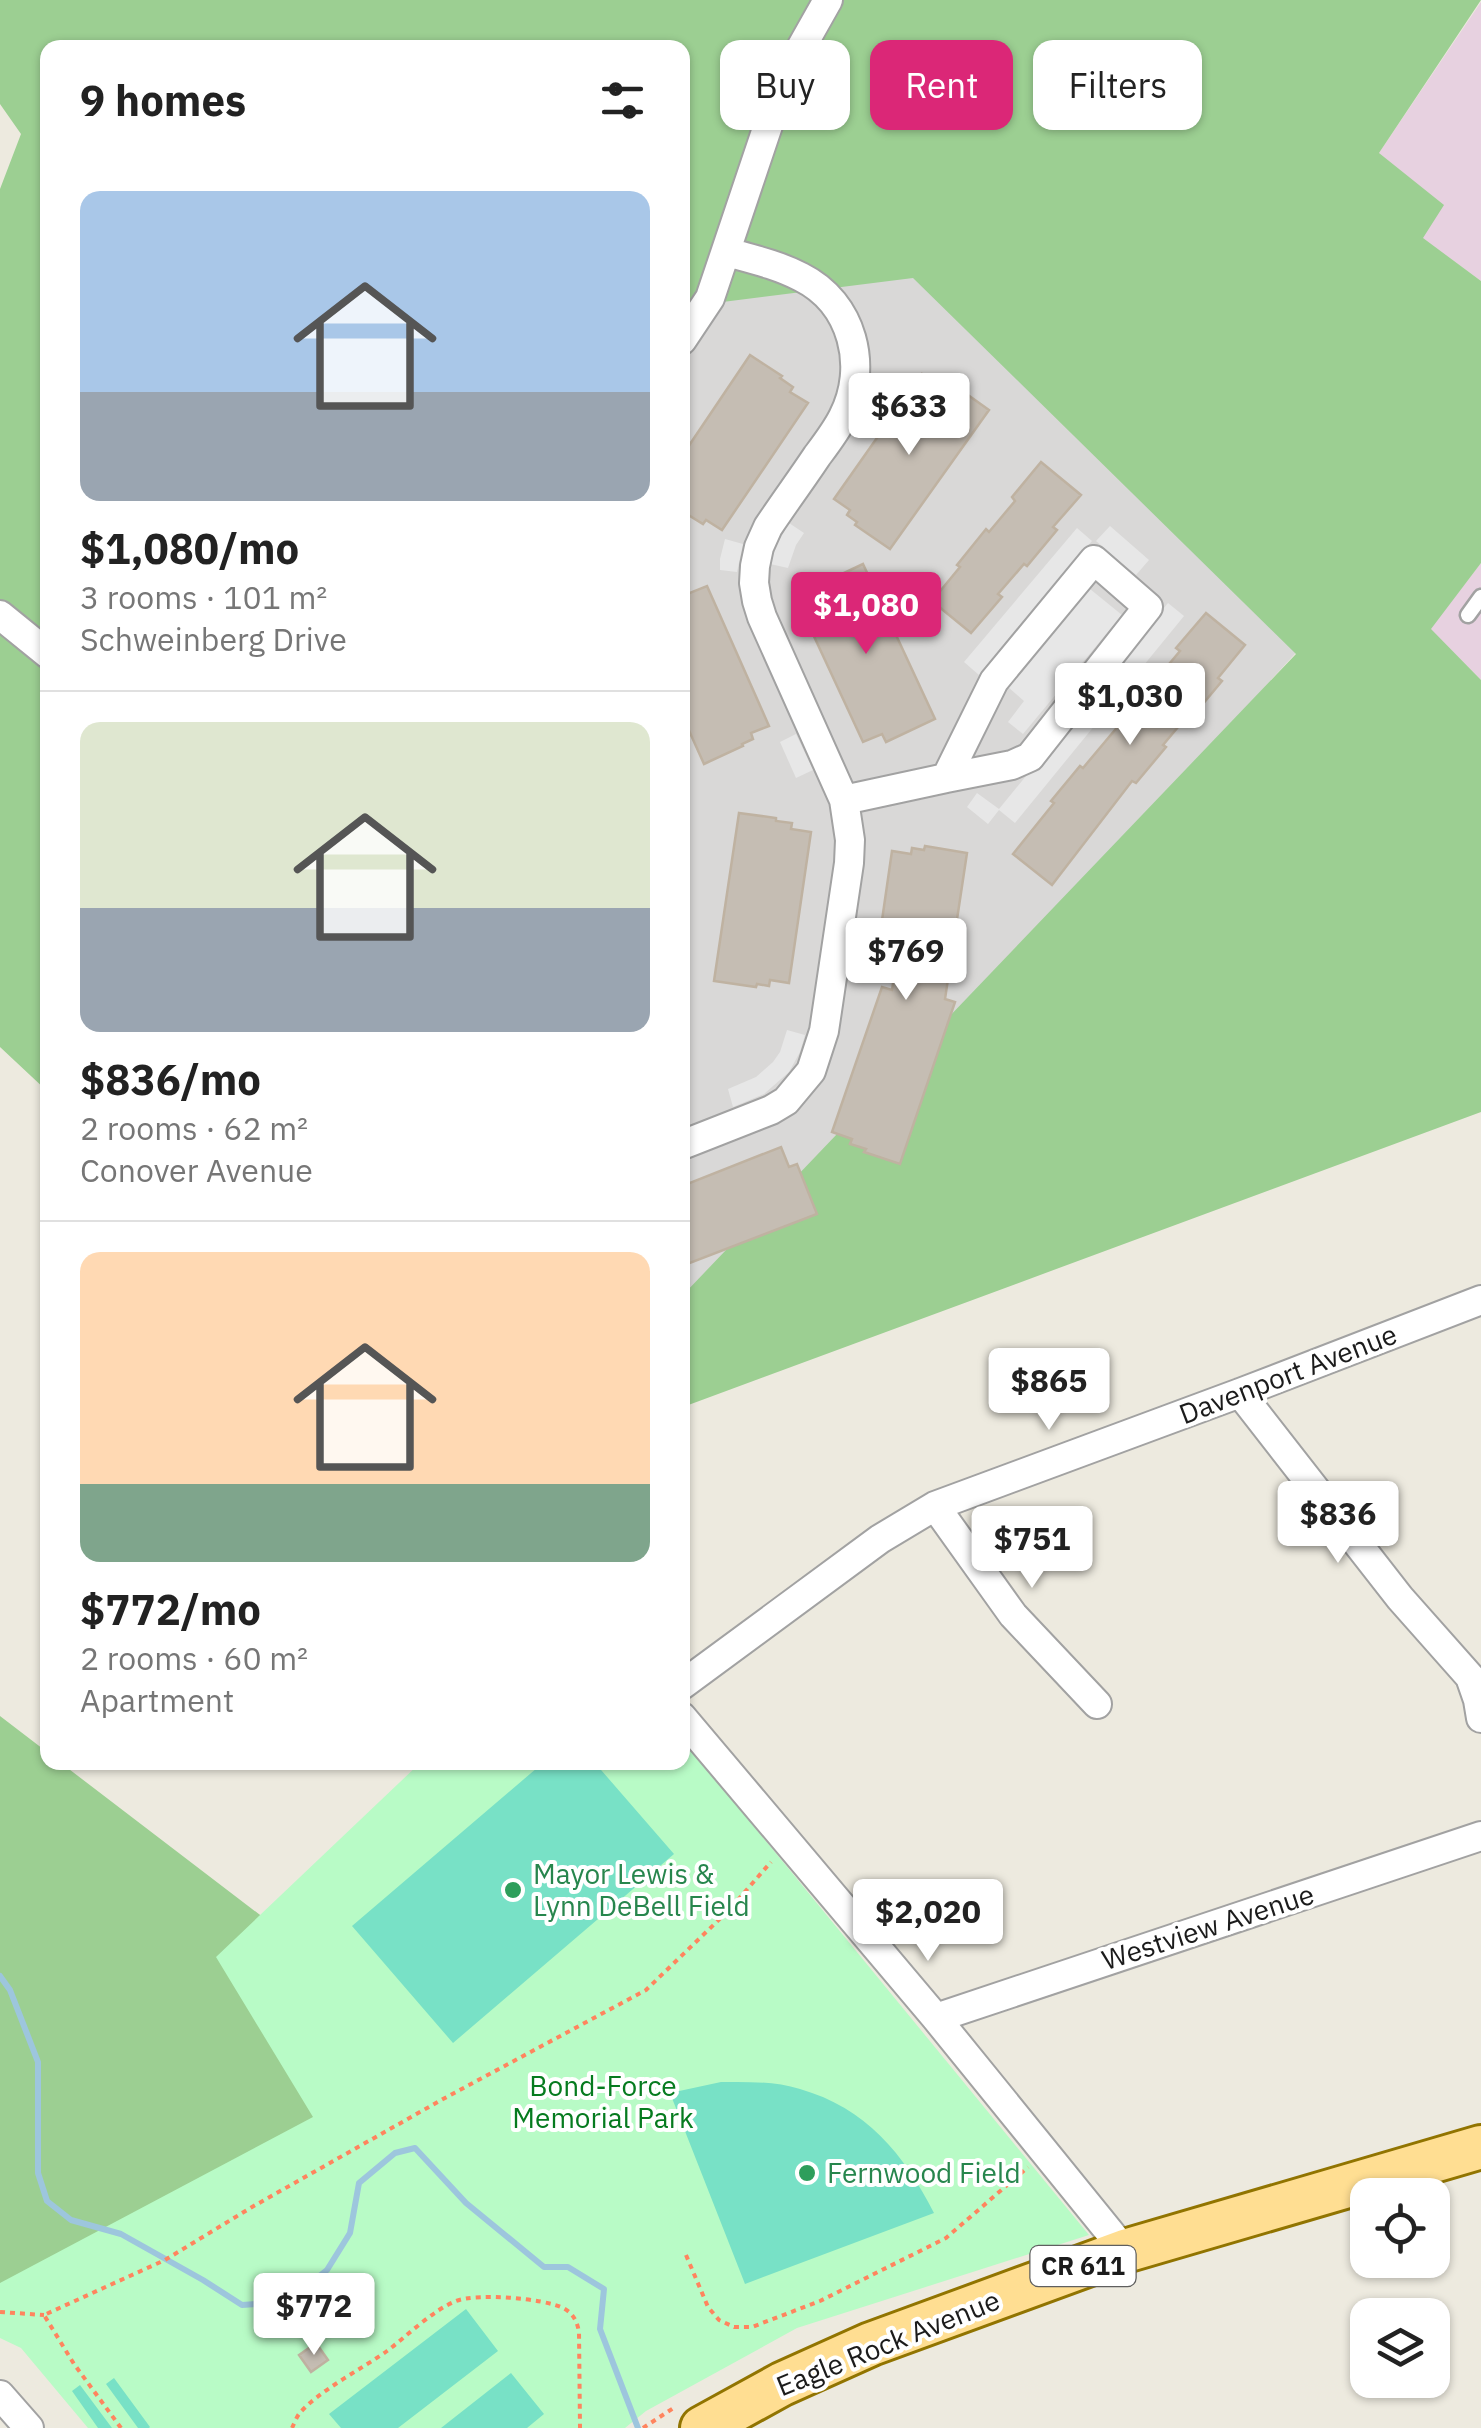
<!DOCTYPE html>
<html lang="en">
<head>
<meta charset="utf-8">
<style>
  :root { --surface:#fff; --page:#f2f2f2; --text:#222; --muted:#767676; --line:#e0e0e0; --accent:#db2777 }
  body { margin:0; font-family:"IBM Plex Sans",sans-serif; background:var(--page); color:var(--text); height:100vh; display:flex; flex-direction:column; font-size:38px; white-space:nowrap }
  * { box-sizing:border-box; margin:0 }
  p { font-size:32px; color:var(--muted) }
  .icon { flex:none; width:55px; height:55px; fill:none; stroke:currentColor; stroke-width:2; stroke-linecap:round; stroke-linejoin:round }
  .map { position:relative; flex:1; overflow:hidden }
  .side { position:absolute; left:40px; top:40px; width:650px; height:1730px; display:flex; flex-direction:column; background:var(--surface); border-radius:20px; box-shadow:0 2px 8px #0004 }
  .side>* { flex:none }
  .top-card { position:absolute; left:720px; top:40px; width:610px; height:90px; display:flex; gap:20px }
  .tools { position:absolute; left:1350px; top:2178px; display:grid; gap:20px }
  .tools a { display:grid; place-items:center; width:100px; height:100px; border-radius:20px; background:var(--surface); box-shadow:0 2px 8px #0004; font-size:50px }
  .price { position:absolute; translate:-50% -85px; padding:0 22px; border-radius:10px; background:#fff; color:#222; font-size:32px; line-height:65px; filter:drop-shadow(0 2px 5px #0008) }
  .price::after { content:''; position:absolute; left:50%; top:60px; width:30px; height:22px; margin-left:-15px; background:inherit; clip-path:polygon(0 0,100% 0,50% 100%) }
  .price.on { background:var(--accent); color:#fff }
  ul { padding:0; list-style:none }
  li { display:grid; align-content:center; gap:20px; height:530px; padding:0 40px }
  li+li { border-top:2px solid var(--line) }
  li span { display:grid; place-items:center; height:310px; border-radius:20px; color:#555 }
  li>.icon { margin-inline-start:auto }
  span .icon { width:180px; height:180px; fill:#fffc; stroke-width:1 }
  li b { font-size:42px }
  h2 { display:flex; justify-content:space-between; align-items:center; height:120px; padding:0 40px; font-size:42px }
  .tag { padding:0 35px; border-radius:20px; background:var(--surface); box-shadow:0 2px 8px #0004; font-size:35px; line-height:90px }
  .tag.on { background:var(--accent); color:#fff }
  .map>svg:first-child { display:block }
</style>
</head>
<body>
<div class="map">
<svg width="1481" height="2428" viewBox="0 0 1481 2428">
  <rect width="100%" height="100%" fill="#edeadf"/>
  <!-- residential -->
  <path fill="#d9d8d7" d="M656,0l649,643 -303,330 -319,327 -1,-1252h-54z"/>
  <!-- industrial -->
  <path fill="#e7d1e0" d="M1481,2v279l-59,-43 -43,-85z
    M1481,563v117l-51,-51z"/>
  <!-- forest -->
  <path fill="#9ccf92" d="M0,0h1481l-102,153 65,52 -21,33 58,43v282l-50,66 50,51v432l-798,295v-112l613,-641 -383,-376 -230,29 -1,-259h-634l-1,1043 -47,-44v-858l21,-55 -21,-30z
    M0,1716l47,36 1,10 13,1 203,155 112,211 -376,158z"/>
  <!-- park -->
  <path fill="#b8fbc6" d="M683,1740l406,495 -292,93 -151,83 -21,17h-537l-67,-80 -21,-10v-55l313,-166 -97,-160 204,-194 262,-1z"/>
  <!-- pitch -->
  <path fill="#78e1c6" d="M544,1762l51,1 79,91 -221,189 -101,-117z
    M721,2082c26,0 53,-1 79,7 66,19 104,65 134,124l-189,71 -75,-191z
    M466,2309l32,42 -100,77h-57l-12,-14z
    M511,2373l33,41 -17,14h-86z
    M114,2378l36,49 -1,1h-11l-32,-44z
    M80,2385l32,43h-14l-26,-37z"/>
  <!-- parking -->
  <path fill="#e7e7e7" d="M789,523l15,10 -8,12 -8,23 -18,-4 8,-22z
    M1110,526l39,34 -13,15 -40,-34z
    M1077,528l15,13 -113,134 -15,-13z
    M725,539l18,5 -6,28 -17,-2v-11z
    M1090,589l32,26 -99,119 -15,-12 16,-21 -16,-14z
    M1168,603l16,13 -169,207 -16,-13 -11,14 -21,-17 10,-14 22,16z
    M796,734l17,36 -17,8 -16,-36z
    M787,1030l18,5 -5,17 -11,20 -25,22 -31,13 -5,-18 28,-12 17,-15 7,-10z"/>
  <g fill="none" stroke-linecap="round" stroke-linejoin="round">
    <!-- stream -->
    <path stroke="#9dc6dd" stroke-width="6" d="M0,1976l10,14 28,72v111l9,28 24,19 50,14 82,46 39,25 45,-3 40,-32 23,-37 9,-50 36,-30 20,-5 51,55 78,64h24l36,22 -4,40 38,99"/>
  </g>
  <!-- building -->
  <path fill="#c5bdb3" stroke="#bfb2a1" stroke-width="2.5" d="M750,355l32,21 -2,2 13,9 -3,5 18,11 -86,127 -16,-10 -3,4 -21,-13v-55z
    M922,374l18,12 3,-4 13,8 2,-2 31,22 -99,139 -35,-24 2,-3 -10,-7 3,-5 -16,-11z
    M1041,462l40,33 -28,32 4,3 -30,36 -3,-2 -26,30 4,3 -31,36 -39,-32 28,-34 -3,-2 29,-36 3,3 26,-31 -3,-4z
    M863,564l72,155 -49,23 -4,-8 -19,8 -64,-138 19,-9 -4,-8z
    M707,586l62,140 -18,7 2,6 -11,5 1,2 -39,18 -22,-49v-119z
    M1206,613l39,32 -27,33 4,3 -30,36 -3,-3 -26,31 3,2 -30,36 -4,-2 -80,104 -39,-31 41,-51 -3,-2 29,-35 3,2 42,-50 -4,-3 30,-35 3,2 26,-31 -4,-3z
    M739,813l37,5v3l16,2 -1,6 20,3 -22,151 -19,-3 -1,6 -12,-2 -1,3 -42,-6z
    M925,846l42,7 -22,146 10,3 -55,162 -36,-12 2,-3 -16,-5 2,-5 -20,-7 50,-145 10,3 6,-39 -20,-3 14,-97 19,3 1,-6 12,2z
    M781,1147l8,20 8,-3 20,50 -135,52v-80z
    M316,2343l12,17 -17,12 -12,-17z"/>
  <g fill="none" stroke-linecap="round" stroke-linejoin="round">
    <defs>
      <path id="lane" d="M1468,615l13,-18"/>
      <path id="street" d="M682,340l28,-42 74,-220 44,-78
        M0,615l48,39
        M844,800l102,-22 48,-97 100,-121 54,47 -118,150 -18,8 -66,13
        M682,1145l89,-35 15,-9 25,-30 13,-40 25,-168 1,-23 -6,-40 -82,-183 -5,-16 -3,-18 1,-17 4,-19 9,-20c16,-24 33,-47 49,-71 9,-12 19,-25 26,-39 26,-50 10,-114 -42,-140 -23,-12 -49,-18 -74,-25
        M1240,1393l160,205 70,79 8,23 3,18
        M935,1506l78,109 84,89
        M682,1685l198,-146 55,-33 305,-113 241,-93
        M682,1717l254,301 189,233
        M936,2018l545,-182
        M0,2395l29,33"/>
      <path id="primary" d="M702,2428l80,-44 89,-40 254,-93 356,-104"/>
    </defs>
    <!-- lane casing -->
    <use href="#lane" stroke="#a2a2a2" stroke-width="19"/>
    <!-- street casing -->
    <use href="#street" stroke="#a2a2a2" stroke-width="32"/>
    <!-- primary casing -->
    <use href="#primary" stroke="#917400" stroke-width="48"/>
    <!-- path -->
    <path stroke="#ff845e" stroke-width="4" stroke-dasharray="5 5" stroke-linecap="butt" d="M686,2255l22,52 11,13 15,7h18l68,-26 126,-63 82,-71
      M0,2312l44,3
      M121,2428l-47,-64 -30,-49 121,-55 87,-53 191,-108 203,-109 83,-80 42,-48
      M292,2428c2,-4 4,-10 7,-14 19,-23 63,-45 88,-63 20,-15 46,-41 69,-50 20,-8 87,-3 107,7 10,5 14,13 16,24l1,96
      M643,2428l32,-21"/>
    <!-- lane -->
    <use href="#lane" stroke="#fff" stroke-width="14"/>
    <!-- street -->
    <use href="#street" stroke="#fff" stroke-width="28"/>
    <!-- primary -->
    <use href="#primary" stroke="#ffde92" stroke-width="42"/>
  </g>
  <!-- markers -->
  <g fill="#2e9e5b" stroke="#fff" stroke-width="4">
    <circle cx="513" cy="1890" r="10"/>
    <circle cx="807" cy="2173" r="10"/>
  </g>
  <g text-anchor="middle" stroke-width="8" stroke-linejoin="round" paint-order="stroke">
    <!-- shield labels -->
    <rect fill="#fff" stroke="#5f5f5f" stroke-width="2.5" x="1030.5" y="2246" width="105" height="40" rx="8"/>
    <g font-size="25" font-weight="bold" fill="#1b1b1b">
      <text x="1083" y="2275">CR 611</text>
    </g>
    <!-- street labels -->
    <g font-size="28" fill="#1b1b1b" stroke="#fff">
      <text transform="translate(1288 1374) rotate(-21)" y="10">Davenport Avenue</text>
      <text transform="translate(1208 1927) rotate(-18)" y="10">Westview Avenue</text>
      <text transform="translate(888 2343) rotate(-22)" y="10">Eagle Rock Avenue</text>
    </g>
    <!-- leisure labels -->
    <g font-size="28" fill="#27864d" stroke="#fff" text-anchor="start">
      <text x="533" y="1884">Mayor Lewis &amp;<tspan x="533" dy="32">Lynn DeBell Field</tspan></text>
      <text x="827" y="2183">Fernwood Field</text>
    </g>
    <!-- park labels -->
    <g font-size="28" fill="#067b1f" stroke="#fff">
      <text x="603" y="2096">Bond-Force<tspan x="603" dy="32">Memorial Park</tspan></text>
    </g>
  </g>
</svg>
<div class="tools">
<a><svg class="icon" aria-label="locate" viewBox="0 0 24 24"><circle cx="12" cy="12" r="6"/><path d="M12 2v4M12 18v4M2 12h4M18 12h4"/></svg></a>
<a><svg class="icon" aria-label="layers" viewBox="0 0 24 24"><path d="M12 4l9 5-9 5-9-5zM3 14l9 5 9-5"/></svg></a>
</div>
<b class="price" style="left:909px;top:458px">$633</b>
<b class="price on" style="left:866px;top:657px">$1,080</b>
<b class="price" style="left:1130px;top:748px">$1,030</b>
<b class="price" style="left:906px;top:1003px">$769</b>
<b class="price" style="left:1049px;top:1433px">$865</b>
<b class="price" style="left:1338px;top:1566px">$836</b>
<b class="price" style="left:1032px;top:1591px">$751</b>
<b class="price" style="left:928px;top:1964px">$2,020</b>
<b class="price" style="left:314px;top:2358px">$772</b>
<div class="top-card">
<a class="tag">Buy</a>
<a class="tag on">Rent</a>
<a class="tag">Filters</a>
</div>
<section class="side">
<h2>9 homes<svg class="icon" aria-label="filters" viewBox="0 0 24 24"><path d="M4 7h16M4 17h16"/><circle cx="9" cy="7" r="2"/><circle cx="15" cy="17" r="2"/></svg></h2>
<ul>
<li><span style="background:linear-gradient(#a9c7e8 65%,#9aa5b1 0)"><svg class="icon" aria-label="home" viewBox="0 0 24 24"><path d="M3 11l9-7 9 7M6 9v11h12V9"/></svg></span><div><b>$1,080/mo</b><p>3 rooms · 101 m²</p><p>Schweinberg Drive</p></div></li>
<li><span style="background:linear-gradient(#dfe7d0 60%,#9aa5b1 0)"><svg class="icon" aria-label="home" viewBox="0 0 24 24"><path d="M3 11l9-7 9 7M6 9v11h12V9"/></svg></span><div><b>$836/mo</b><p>2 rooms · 62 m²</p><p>Conover Avenue</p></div></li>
<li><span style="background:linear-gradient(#ffd9b3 75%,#7fa58c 0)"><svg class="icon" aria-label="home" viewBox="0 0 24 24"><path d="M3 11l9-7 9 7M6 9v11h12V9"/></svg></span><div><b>$772/mo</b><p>2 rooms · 60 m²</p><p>Apartment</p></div></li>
</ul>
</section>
</div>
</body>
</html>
